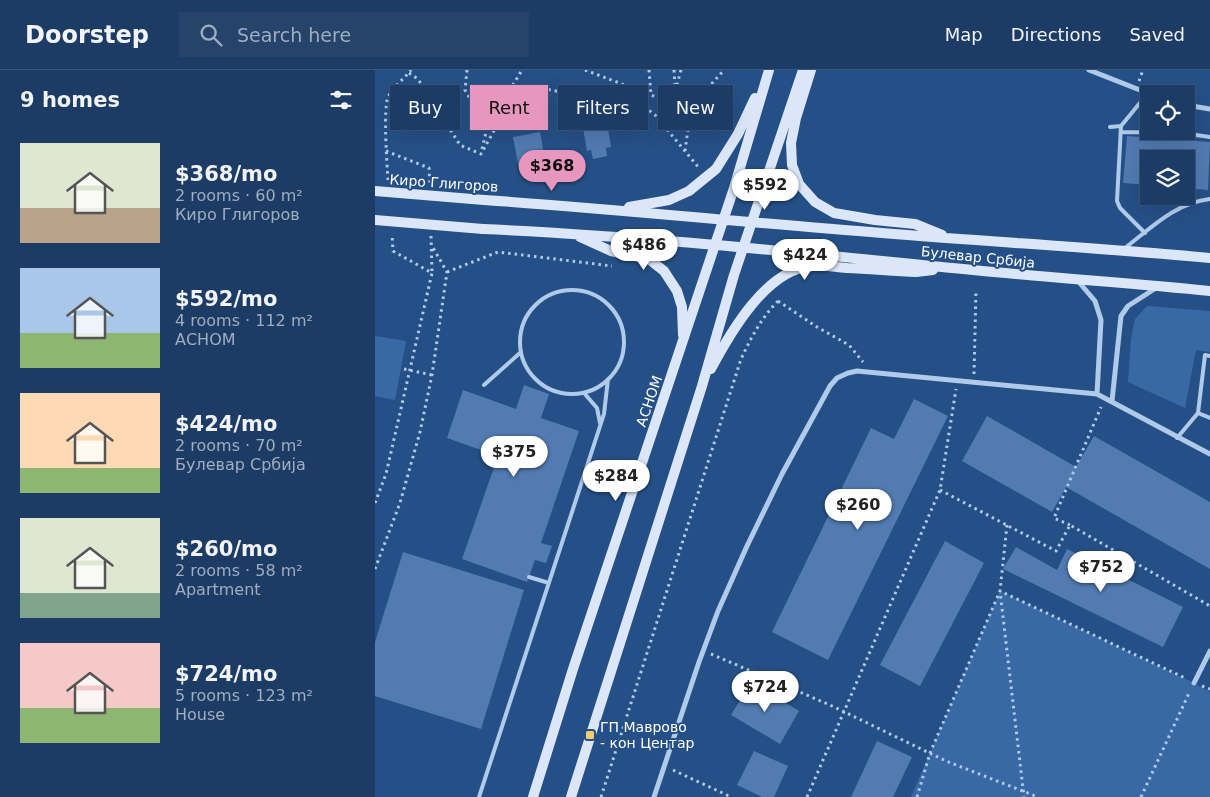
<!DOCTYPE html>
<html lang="en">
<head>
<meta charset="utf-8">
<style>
  :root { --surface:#1c3c65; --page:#25436b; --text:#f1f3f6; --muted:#a0adbf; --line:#3a5679; --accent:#e797bd }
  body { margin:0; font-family:"DejaVu Sans",sans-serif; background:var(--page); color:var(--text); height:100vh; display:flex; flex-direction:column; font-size:19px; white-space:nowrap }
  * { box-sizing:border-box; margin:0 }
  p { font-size:16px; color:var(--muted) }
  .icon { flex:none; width:28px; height:28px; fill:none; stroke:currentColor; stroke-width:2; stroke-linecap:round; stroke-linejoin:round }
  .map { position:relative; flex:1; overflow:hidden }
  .details { display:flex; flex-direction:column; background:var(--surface); width:375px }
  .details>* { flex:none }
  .hud { position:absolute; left:15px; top:15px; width:475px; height:45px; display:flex; gap:10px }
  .buttons { position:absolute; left:765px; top:15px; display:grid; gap:10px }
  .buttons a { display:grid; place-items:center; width:55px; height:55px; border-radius:0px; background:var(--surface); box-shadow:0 5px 20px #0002,0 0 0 1px var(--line); font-size:25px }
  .price { position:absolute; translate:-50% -42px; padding:0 11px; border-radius:18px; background:#fff; color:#222; font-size:16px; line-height:32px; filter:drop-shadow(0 1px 2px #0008) }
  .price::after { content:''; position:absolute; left:50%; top:30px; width:15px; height:11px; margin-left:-8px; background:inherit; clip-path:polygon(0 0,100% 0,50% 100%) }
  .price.on { background:var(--accent); color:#111 }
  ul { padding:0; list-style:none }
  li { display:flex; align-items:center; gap:15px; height:125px; padding:0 20px }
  li span { display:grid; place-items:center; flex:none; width:140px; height:100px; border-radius:0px; color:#555 }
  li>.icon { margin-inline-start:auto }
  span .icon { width:60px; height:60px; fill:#fffc; stroke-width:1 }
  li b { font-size:21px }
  h2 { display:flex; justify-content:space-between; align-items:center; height:60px; padding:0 20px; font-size:21px }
  .pill { padding:0 18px; border-radius:0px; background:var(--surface); box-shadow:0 5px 20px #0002,0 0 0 1px var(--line); font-size:18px; line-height:45px }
  .pill.on { background:var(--accent); color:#111 }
  header { display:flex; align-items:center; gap:30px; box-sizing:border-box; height:70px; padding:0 25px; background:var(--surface); border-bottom:1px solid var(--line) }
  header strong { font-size:24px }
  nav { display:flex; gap:28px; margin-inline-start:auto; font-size:18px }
  .search { width:350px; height:45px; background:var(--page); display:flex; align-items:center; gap:12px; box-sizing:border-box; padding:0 18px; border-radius:0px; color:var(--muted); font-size:19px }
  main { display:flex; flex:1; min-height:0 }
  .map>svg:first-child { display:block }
</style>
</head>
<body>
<header>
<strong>Doorstep</strong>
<div class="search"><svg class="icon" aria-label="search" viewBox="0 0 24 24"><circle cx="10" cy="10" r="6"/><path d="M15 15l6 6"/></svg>Search here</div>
<nav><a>Map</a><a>Directions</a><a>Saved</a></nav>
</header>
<main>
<section class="details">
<h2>9 homes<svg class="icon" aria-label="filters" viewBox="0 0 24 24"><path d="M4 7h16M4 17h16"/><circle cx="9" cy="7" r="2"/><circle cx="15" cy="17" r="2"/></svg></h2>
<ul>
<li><span style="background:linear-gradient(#dfe7d0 65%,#b9a48a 0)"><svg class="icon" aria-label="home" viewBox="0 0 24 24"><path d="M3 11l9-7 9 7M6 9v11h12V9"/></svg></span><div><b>$368/mo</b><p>2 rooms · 60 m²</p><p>Киро Глигоров</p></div></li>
<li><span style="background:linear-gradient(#a9c7e8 65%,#8fb573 0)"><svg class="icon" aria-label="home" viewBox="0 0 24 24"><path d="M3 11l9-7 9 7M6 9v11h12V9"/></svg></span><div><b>$592/mo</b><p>4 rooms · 112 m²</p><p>АСНОМ</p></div></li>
<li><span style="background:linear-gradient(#ffd9b3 75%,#8fb573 0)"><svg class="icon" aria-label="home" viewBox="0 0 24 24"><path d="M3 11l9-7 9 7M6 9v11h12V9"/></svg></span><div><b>$424/mo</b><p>2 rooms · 70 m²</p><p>Булевар Србија</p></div></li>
<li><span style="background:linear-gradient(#dfe7d0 75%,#7fa58c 0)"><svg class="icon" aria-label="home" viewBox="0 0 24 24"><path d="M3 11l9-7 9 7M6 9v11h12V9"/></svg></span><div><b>$260/mo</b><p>2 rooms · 58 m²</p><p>Apartment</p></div></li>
<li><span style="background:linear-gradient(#f6c9c9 65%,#8fb573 0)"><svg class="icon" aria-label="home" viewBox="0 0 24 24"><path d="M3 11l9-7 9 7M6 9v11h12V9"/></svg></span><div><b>$724/mo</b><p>5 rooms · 123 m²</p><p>House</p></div></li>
</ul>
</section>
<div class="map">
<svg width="835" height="727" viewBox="0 0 835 727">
  <rect width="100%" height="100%" fill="#255087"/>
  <!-- green -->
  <path fill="#3969a4" d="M772,236l63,5v41l-14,-2 -11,58 -57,-26 3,-43 4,-20z
    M0,266l31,5 -11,59 -20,-4z
    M625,521l194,92 16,9v105h-299z"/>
  <!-- building -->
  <path fill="#517bb1" d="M228,51l1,3 3,-1 4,24 -5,1 1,8 -14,3 -2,-9 -4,1 -4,-23 4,-1v-3z
    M165,62l6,32 -5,1 -2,4 -5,1 -3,-4 -12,3 -6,-32z
    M752,66l83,6 -2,48 -22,-2v-29h-37v26l-26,-2z
    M149,315l25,9 -8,24 38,13 -38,112 11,3 -6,17 -11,-3 -8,22 -65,-23 36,-103 -51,-18 16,-48 53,19z
    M539,329l34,17 -120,244 -56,-28 99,-204 23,11z
    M612,346l89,51 18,-31 116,66v67l-144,-82 -14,25 -90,-51z
    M570,471l39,22 -64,123 -40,-21z
    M641,477l41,23 10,-21 116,58 -20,40 -160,-78z
    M28,482l121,38 -43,139 -106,-33v-54z
    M376,612l48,29 -19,33 -49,-29z
    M502,671l35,16 -19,40h-42z
    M379,681l34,15 -14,31h-12l-25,-12z"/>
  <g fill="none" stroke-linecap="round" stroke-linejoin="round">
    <!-- path -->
    <path stroke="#b0cae9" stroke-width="3" stroke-dasharray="2.5 4" stroke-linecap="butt" d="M92,0l-2,20 22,38
      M210,0l87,33
      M274,0l2,25
      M299,0l1,17
      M306,0l-9,33 19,4 33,-37
      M34,3l9,6 42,66 21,9 30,-54 23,-13 111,20 10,8 44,53
      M764,11l4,-11
      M107,79l5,-21 35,-58
      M11,81l43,17 1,17
      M310,81l6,-44
      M13,110c-1,-15 -5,-72 0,-83 6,-11 15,-17 23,-27
      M56,166l1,36
      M72,202l51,-20 114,14
      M403,231l39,26 32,18 14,17
      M29,299l28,6
      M599,304l2,-84
      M565,420l116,61 14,-26 140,81
      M0,433l11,-29 46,-201 -39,-22 -1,-17
      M632,455l-7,66 24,206
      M695,455l-16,-7 47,-111
      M0,499l25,-66 20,-71 12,-57 15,-103 -15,-26
      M336,584l119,51 116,56 92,36
      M827,616l8,3
      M298,700l58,27
      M226,727l140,-438c10,-21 20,-41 37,-58
      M432,727l133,-307 16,-101
      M542,727l13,-44 70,-162 185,87
      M766,727l49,-106"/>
    <!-- lane -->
    <path stroke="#b0cae9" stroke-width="4" d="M735,57l11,-1
      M747,62l60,1 28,4
      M770,163l-25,-25 -3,-7 4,-75 27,-33
      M750,178c26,-20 50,-45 85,-49
      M145 272a52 52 0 1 1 104 0a52 52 0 1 1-104 0Z
      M109,315l37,-33
      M209,323l13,15 3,15
      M823,343l12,5
      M802,368l21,-25 7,-58 5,1
      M154,507l20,6
      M104,727l125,-383 4,-35"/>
    <!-- street -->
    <path stroke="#b0cae9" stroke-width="5" d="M714,0l61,24
      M811,35l24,4
      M703,211l17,20 6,19 -4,74
      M737,331l9,-85 7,-10 28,-18
      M819,613l16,-32
      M279,727l45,-135 19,-51 29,-65 35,-72 48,-88 7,-8 11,-5 9,-2 240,23 113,60"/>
    <!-- secondary -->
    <path stroke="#dbe7f8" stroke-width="10" d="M436,0l-15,48 -5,25 1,22 7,19 16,18 19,11 41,7 40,4 27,11
      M109,130c133,9 265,23 398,33 110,9 219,15 328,25
      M254,137l40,-7 20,-9 27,-22 22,-35 17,-36
      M108,159c164,7 326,25 490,41 79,8 158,13 237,21
      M205,167l31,14 38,8 15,12 13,20 5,16 1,28
      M336,299c19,-36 56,-101 102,-103 11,-1 23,1 34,2 23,1 46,3 69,4l17,-2
      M158,727l40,-128 161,-481 35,-118
      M196,727l131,-411 32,-111 69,-205"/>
    <!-- secondary-bridge -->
    <path stroke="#dbe7f8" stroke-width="10" d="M0,121l109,9
      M0,150l108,9"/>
  </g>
  <!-- markers -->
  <rect fill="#f3cf74" stroke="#255087" stroke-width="2" x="210" y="660" width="10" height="10" rx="2.5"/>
  <g text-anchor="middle" stroke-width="4" stroke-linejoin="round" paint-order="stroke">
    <!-- street labels -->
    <g font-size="14" fill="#fff" stroke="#255087">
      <text transform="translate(69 113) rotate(4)" y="5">Киро Глигоров</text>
      <text transform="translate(603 187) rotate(6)" y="5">Булевар Србија</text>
      <text transform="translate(274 331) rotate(-71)" y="5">АСНОМ</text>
    </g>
    <!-- poi labels -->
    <g font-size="14" fill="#fff" stroke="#255087" text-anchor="start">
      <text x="225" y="662">ГП Маврово<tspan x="225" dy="16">- кон Центар</tspan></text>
    </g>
  </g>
</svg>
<div class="buttons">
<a><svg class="icon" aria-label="locate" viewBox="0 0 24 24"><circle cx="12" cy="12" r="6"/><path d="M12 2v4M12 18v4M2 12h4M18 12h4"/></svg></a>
<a><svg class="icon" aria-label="layers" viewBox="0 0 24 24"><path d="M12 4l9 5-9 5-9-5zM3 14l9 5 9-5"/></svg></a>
</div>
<b class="price on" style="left:177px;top:122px">$368</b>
<b class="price" style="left:390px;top:141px">$592</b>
<b class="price" style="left:269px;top:201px">$486</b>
<b class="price" style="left:430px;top:211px">$424</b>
<b class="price" style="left:139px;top:408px">$375</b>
<b class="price" style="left:241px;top:432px">$284</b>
<b class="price" style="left:483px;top:461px">$260</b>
<b class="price" style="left:726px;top:523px">$752</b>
<b class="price" style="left:390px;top:643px">$724</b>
<div class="hud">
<a class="pill">Buy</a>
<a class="pill on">Rent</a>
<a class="pill">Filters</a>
<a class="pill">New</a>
</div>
</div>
</main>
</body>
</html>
